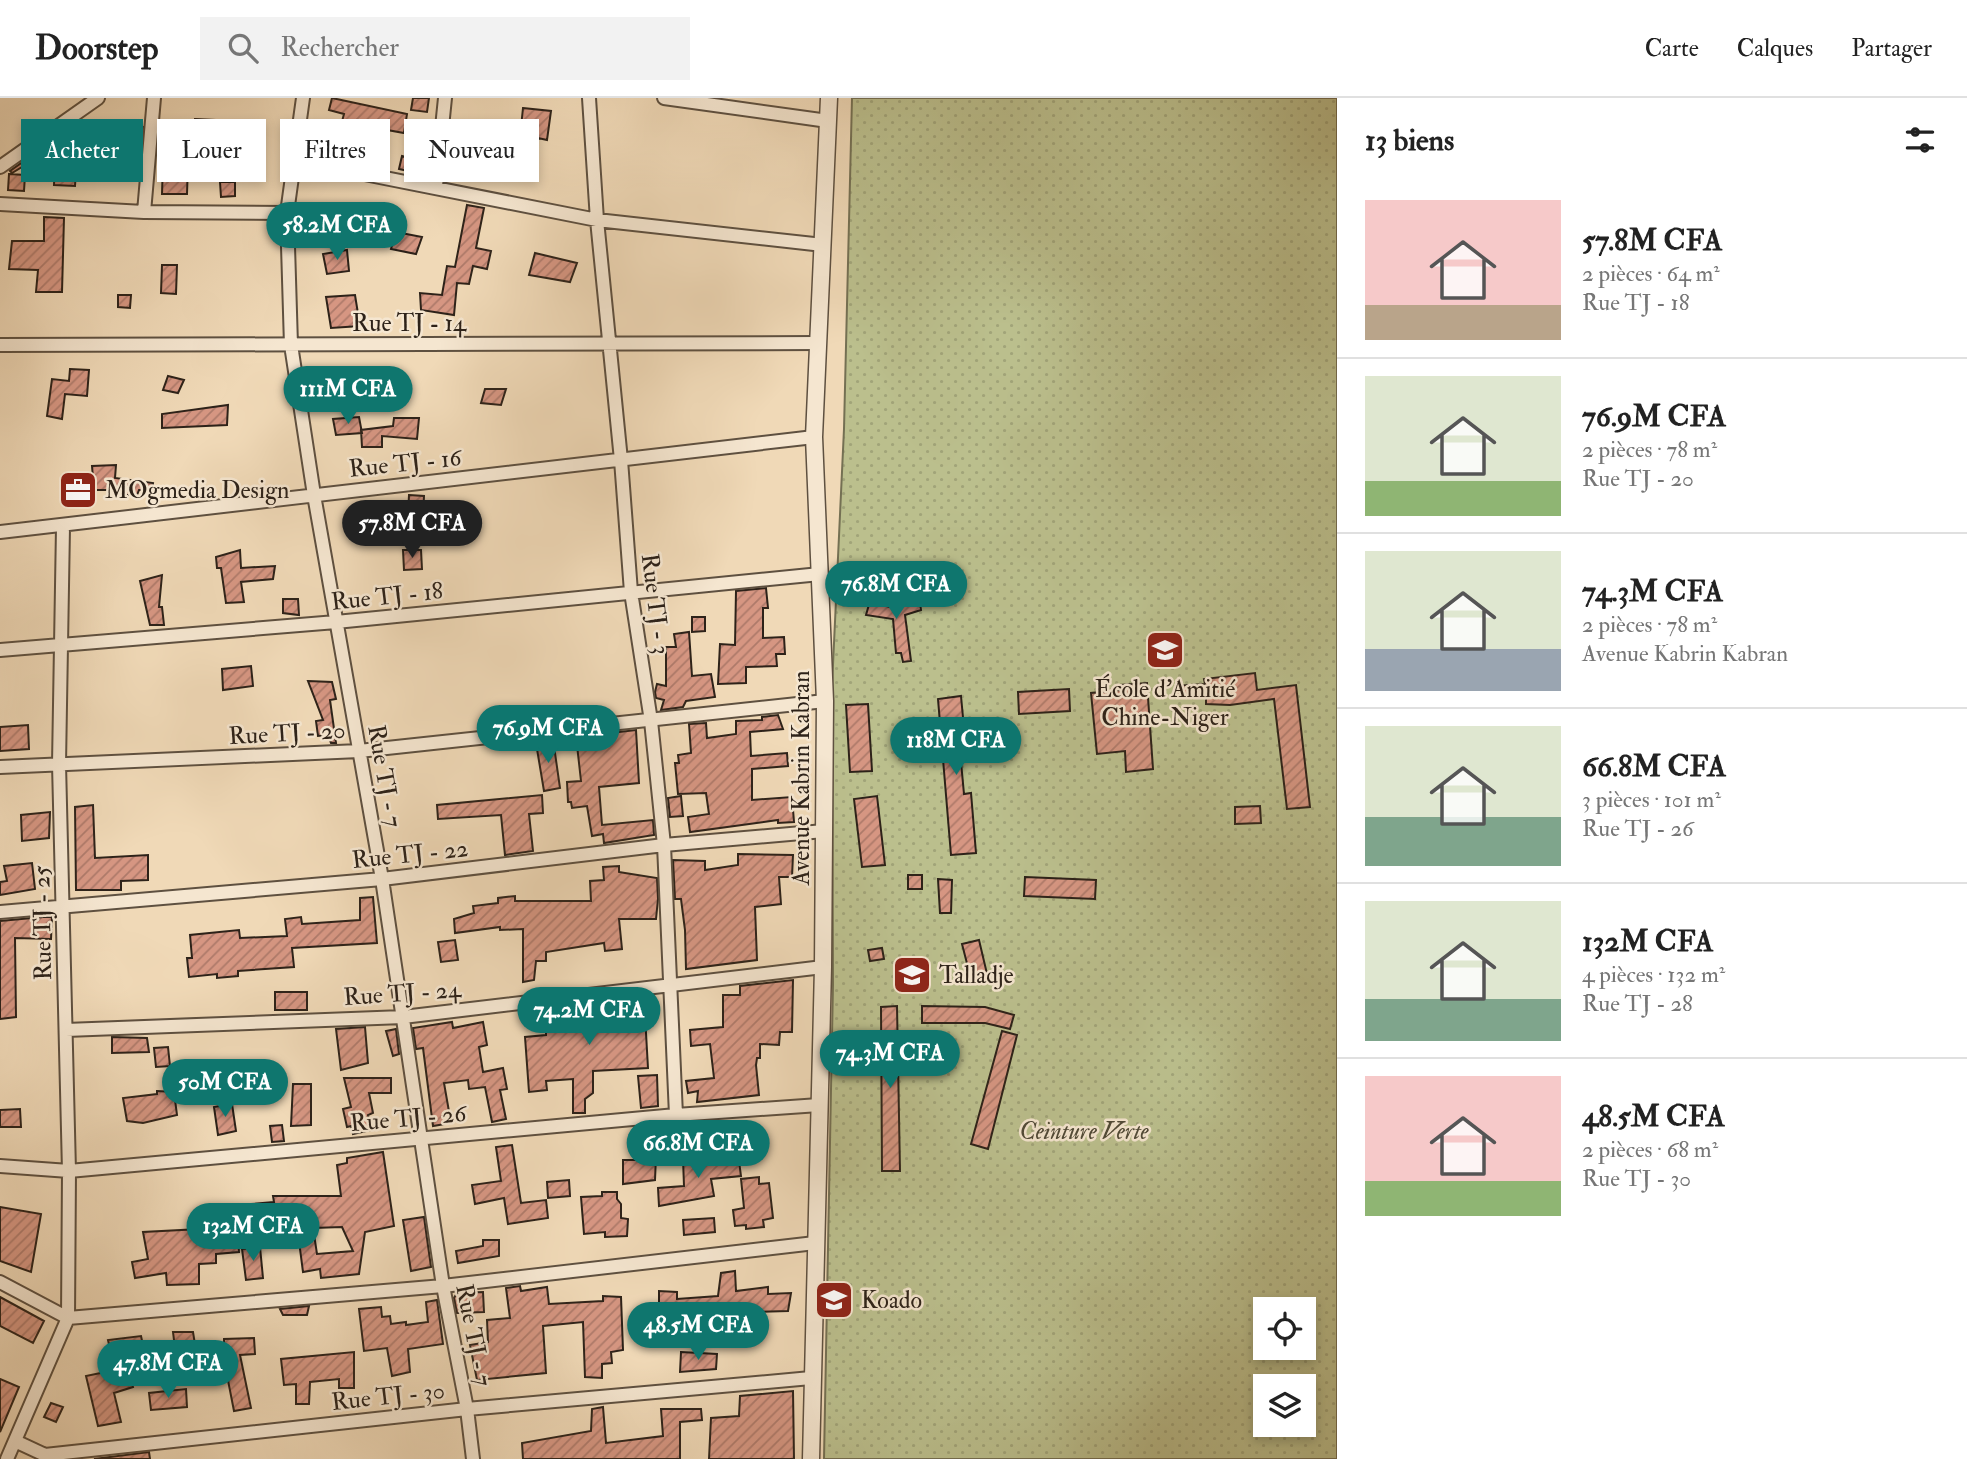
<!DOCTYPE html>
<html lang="fr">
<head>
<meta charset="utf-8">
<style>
  :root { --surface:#fff; --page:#f2f2f2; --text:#222; --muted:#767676; --line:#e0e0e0; --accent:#0f766e }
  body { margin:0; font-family:"IM FELL Double Pica",serif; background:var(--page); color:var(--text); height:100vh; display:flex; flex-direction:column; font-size:26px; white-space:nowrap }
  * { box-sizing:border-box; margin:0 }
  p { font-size:23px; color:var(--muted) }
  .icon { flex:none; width:38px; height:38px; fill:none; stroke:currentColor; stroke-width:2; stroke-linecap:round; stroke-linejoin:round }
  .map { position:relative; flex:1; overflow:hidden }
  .drawer { display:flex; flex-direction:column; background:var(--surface); width:630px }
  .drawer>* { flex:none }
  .top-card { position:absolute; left:21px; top:21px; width:665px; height:63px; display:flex; gap:14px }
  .fabs { position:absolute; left:1253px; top:1199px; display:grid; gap:14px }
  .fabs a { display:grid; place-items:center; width:63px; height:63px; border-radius:0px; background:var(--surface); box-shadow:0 4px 10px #0003; font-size:35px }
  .price { position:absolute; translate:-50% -60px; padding:0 16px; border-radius:24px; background:var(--accent); color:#fff; font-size:23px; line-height:46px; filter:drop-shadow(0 2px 4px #0008) }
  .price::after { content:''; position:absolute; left:50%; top:42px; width:21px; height:16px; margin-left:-10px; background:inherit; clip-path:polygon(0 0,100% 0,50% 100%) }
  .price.selected { background:#222; color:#fff }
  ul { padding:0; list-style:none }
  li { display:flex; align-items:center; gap:21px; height:175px; padding:0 28px }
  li+li { border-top:2px solid var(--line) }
  li span { display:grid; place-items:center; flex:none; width:196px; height:140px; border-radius:0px; color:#555 }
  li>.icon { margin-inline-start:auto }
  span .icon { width:84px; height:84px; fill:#fffc; stroke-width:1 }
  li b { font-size:30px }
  h2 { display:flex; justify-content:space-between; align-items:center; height:84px; padding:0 28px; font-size:30px }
  .tag { padding:0 24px; border-radius:0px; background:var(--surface); box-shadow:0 4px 10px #0003; font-size:24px; line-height:63px }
  .tag.selected { background:var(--accent); color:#fff }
  header { display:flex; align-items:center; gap:42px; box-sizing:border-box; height:98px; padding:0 35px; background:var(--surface); border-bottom:2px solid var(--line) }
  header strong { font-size:33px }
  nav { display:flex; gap:38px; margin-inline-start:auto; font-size:24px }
  .search { width:490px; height:63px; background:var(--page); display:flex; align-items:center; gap:18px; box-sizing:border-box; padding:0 24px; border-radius:0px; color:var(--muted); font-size:26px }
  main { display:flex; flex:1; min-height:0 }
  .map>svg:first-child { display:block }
</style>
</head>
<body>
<header>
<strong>Doorstep</strong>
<div class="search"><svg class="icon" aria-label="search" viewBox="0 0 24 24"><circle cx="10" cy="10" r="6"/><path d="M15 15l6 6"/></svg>Rechercher</div>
<nav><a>Carte</a><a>Calques</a><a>Partager</a></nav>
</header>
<main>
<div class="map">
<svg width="1337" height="1361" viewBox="0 0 1337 1361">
  <defs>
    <pattern id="park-dots" width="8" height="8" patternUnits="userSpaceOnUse" patternTransform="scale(1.75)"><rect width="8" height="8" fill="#bbbf8d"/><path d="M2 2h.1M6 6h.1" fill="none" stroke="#a1a479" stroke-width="1.8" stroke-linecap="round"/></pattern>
    <pattern id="building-hatch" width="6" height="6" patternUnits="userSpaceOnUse" patternTransform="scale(1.75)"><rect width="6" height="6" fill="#d69682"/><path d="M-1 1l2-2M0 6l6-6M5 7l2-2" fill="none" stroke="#ae7a6a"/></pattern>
  </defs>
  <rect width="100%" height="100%" fill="#f0d9b7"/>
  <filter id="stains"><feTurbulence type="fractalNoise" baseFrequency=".00286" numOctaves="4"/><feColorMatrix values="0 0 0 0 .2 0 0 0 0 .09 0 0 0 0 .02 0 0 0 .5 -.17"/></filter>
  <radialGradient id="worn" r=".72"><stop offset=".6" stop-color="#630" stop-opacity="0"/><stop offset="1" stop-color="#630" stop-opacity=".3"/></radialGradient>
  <!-- park -->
  <path fill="url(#park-dots)" stroke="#747053" stroke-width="2" fill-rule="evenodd" d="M852,0h485v1361h-513l9,-475 -1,-298 12,-257zM1265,1211h39v39h-39zM1265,1288h39v38h-39z"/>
  <!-- building -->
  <path fill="url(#building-hatch)" stroke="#2d2219" stroke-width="2" fill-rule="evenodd" d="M332,0l75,16 -3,19 -28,-5 -5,22 -21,-5 -4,13 -13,-3 11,-41 -15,-4z
    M413,0h16l-2,14 -16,-2z
    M523,10l28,3 -4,29 -9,-2 -2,28h-19z
    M195,21l20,1 -1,17 -20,-2z
    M237,23l18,1 -1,17 -18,-1z
    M89,25l54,4 -2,16 -53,-4z
    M54,42l4,5 -46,28 -2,-2z
    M55,55l22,1 -2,32 -21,-1z
    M402,58l27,7 -3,12 -27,-6z
    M163,64l25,1 -1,31h-25z
    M9,76l16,1 -1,16 -16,-1z
    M220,84h15v14l-14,1z
    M467,107l17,3 -8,40 15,3 -4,18 -14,-3 -4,18 -12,-1 -3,32 -33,-5 -1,-17 22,2 5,-29 8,1z
    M44,119l20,1 -2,74h-26l2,-22 -29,-1 3,-28h32z
    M396,134l26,5 -6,17 -25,-5z
    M347,152l2,21 -22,3 -4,-20z
    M535,155l42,10 -7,19 -41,-7z
    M162,167h15l-1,29 -15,-1z
    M118,197h13l-1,13 -12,-1z
    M355,197l5,31 -29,2 -5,-31z
    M70,271l19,1 -2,26 -22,-2 -3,25 -15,-3 5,-37 17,2z
    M168,278l16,4 -6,13 -15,-3z
    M386,283l2,23 -19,1 -4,-20z
    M485,291h21l-5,16 -20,-2z
    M228,307l-1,20 -65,3v-14z
    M359,319l3,16 -26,2 -3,-16z
    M394,320h25l-2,21 -35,-3v11h-20l-1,-17 32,-4z
    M116,367l-1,13 38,5 -1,7h-13l-2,5h-16l1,-5h-28l-2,-24z
    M72,385h12l-1,19h-12z
    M409,397l15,1 -1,20 -15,-1z
    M240,452l1,18 34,-2 -2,13 -32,3 3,20 -18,1 -5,-35h-4l-1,-11z
    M403,452h18l1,19 -18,1z
    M162,477l-3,32h3l2,18h-14l-10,-44z
    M766,490l2,20h-5v30l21,-1 1,17h-9l1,12 -31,1v16l-28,1 2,-40 15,1 1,-54z
    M895,494l5,14 20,-3 1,7 -16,5 6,46 -8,1 -2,-9h-5l-3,-34 -27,-4 4,-14 20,6 -3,-13z
    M283,501h15l1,16 -16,-2z
    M692,519h13v14l-13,1z
    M689,534l3,44 19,-2 4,23 -29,4 -3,6 -22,3 3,-10 -8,-2 -1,-6 2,-8 9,2v-39h10l-2,-13z
    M251,568l2,20 -30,4 -1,-21z
    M1255,575l2,17 39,-5 14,122 -23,2 -13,-110 -44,6 -24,-1v-7l-30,1 -1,-12 30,-2 -1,-5z
    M308,583l24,1 4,17 -6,1 6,43h-5l-3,-8 -10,1 -2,-15 7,-1z
    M1147,585l6,86 -27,3 -1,-21 -28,3 -6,-61 29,-3v-5z
    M1069,591l1,22 -51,3 -1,-22z
    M961,598l6,65 -6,1 3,32 7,-1 5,60 -25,2 -13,-156z
    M868,606l4,67 -22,1 -4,-67z
    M778,617l5,14 -33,3 1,24 36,-3 1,13 -36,3v31l40,-3 2,25 -16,1v-3l-88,12 -2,-15 21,-3 -3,-21 -28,1 -3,-31h4l-1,-8 13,-2 -2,-29 17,-1 1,15 29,-4v-13l26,-1v-3z
    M28,627l1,24 -29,2v-24z
    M636,632l3,53 -40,4 3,38 51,-5 1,15 -50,8 -1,-9 -11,2 -5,-30 -15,2 -1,-6h-3l-1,-20 14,-1 -4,-36 25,-4v-7z
    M553,641l7,49 -16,3 -8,-48z
    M542,697l1,18 -14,1 4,37 -28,4 -4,-40 -63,4 -1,-14z
    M681,698l2,20 -13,1 -2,-19z
    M877,698l8,69 -23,2 -8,-68z
    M93,707l2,53 53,-3v25l-27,1v9h-45l-1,-83z
    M1260,708l1,17 -26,1v-17z
    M50,714l-1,26 -27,3 -1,-26z
    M738,756l55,1 -1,22h-13l2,27 -26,3 2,53 -71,9 -1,-39 -4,-31h-6l-2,-39 32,1v9l33,-5z
    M32,765l3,26 -35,6v-13l7,-1 -3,-15z
    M619,768v6l6,1 32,5 1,21 -2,20h-37l3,30 -17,2 -1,-8 -58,9v9h-10l-2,19 -11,2v-53l-23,1v-3l-45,6 -1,-14 20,-6 -1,-7 25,-3v-5l17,-2v5h76l-1,-20 14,-1 -1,-13z
    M908,777h14v14h-14z
    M1025,779l71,3 -1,19 -71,-3z
    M938,781l14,1 -1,33h-11z
    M373,799l4,46 -85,5 2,19 -56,4v5l-21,2v-4l-28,3 -2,-19h5l-2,-23 49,-5 1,8 47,-2 -2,-17 16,-2 1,7 58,-4v-22z
    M43,819h9l-1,22 -36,-1 1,79 -16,2v-98z
    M455,842l3,20 -17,2 -3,-20z
    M979,842l9,38 -16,5 -10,-39z
    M882,850l2,11 -14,2 -2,-11z
    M793,882l-1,52h-12l-1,13 -19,-1v14h-3l-1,7 3,30 -62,7 1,-11 -10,2 -2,-12 28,-3 -4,-34 -19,2 -1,-16 33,-3v-32h17v-9z
    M275,894h32v18h-32z
    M644,900l4,70 -55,3v22l-8,6v14h-12v-34l-27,2 1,9 -18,2 -4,-55 21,-2v-3h24l-1,-26z
    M897,908l3,165h-18l-1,-164z
    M922,908l63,1 29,8 -4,14 -25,-6h-63z
    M452,924l1,6 30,-6 4,23 -8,2 4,25 20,-4 4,21 -7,1 6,29 -14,3 -7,-35 -16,2 -1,-9 -24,3 7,40 -18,3 -10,-78 -7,1 -3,-21z
    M365,929l3,36 -27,7 -5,-41z
    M396,931l3,25 -6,2 -7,-25z
    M1002,933l15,4 -29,114 -17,-5z
    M112,939l35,1 2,14 -37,1z
    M168,949l2,19 -14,1 -2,-19z
    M657,977l1,31 -17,2 -3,-32z
    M344,980h47v15h-22l4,20 -5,2 3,15 -18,4 -2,-8 -4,1 -4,-18 8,-2z
    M293,986h18v41l-20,1z
    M157,993l17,1 3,23 -34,8 -16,-2 -4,-23 34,-4z
    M232,1006l4,27 -18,4 -4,-28z
    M20,1011l1,18h-21v-17z
    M282,1027l2,16 -12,1 -2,-16z
    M512,1047l9,58 25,-3 2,18 -40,6 -4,-26 -29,6 -3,-19 29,-4 -5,-34z
    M383,1054l11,74 -29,6 -6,42 -38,4 -1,-9 -17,3 -7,-54 -42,5 -2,-19 22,-2 -1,-6h68l-4,-31 10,-2v-5zM342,1129l11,24 -36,3 -4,-26z
    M643,1058h13l-1,24 -32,4v-24h20z
    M709,1059l1,7 29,-3 2,15 -30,3 3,17 -55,10 -1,-18 26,-2 -1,-27z
    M759,1079v7l10,-1 4,35 -10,2 1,7 -18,2v-4l-11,1 -2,-16 11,-2 -3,-29z
    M569,1082l1,16 -22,2 -1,-16z
    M602,1094h15v7l4,5v14l7,1 -1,17 -22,1v-5l-21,2 -3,-37 21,-1z
    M0,1109l41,7 -10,58 -31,-11z
    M224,1110l1,17 12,-1 2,28 -23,2v9l-17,1v20l-32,1 -1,-12 -31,5 -3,-16 16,-3 -5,-27 57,-3 -2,-19z
    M424,1119l7,50 -20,4 -8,-51z
    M714,1120l1,14 -31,3 -1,-15z
    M483,1142h16v16l-41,7 -2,-12 27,-5z
    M260,1149l3,31 -17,2 -4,-31z
    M735,1173l1,20 32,-4v7l23,-1 -3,18 -30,1 -2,28 -18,-1 1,-28 -44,4 -1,9 -13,2v-15l-22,-1v-19l18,1v7l41,-3 3,-23z
    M520,1188l1,5 26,-4 2,17 54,-3v-5l18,1 2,53 -12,2 1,11 -10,1v14l-17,-1 -2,-55 -40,4 3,47 -69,7 -7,-35 18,-3 -1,-22 23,-2 -4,-30z
    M483,1194l1,20 -27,1 -3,-15 3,-5z
    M0,1199l44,24 -11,22 -33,-17z
    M437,1202l6,44 -35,5 2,23 -18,4 -5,-28 -23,3 -5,-42 22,-2 1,10 8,-1 1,8 15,-2v3l22,-3 -2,-20z
    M309,1208l-2,9h-24l-3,-6z
    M173,1234h20l4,25 -21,-1z
    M141,1238l5,23 -20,2 7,26 -19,6 7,29 -23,4 -12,-50 29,-6 -7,-30z
    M254,1240l1,16 -15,1 11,53 -17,3 -10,-51v-21z
    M354,1254v36h-15v-9l-29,3 -1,22h-13v-20l-12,1 -3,-26z
    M681,1254l36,2 -1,15 -36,3z
    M0,1281l19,8 -19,45z
    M186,1291l1,18 -36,3 -2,-17z
    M793,1293l1,68h-85l2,-41 28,-2 1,-20z
    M51,1305l12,4 -7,15 -12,-5z
    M603,1309l3,36 57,-7 -2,-27h40l1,11 -22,2v37h-157l-1,-16 69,-12 1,-22z
    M149,1354l1,7h-56z"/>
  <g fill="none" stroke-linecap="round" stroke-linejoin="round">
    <defs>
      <path id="minor" d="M303,0l-16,115 4,132 23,150 68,384 61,407 24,123 6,50
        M589,0l8,122 24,240 10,132 20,129 13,124 12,270
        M664,0l164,23
        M294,62l303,60 226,25
        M0,69l98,-69
        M436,88l9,-88
        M0,106l144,8 143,1
        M144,114l10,-114
        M0,247l819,-2
        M0,434l814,-95
        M0,552l336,-28 484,-48
        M0,669l359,-16 466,-50
        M0,814l382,-33 282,-34 160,-14
        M66,932l337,-13 420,-50
        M0,1068l69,5 607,-56 143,-10
        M0,1184l68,36
        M68,1220l375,-32 372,-43
        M15,1343l30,14 422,-46 344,-31
        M7,1361l61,-141 1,-147 -10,-407 4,-237"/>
      <path id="tertiary" d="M811,1361l12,-492 2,-266 -11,-264 15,-339"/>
    </defs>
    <!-- minor casing -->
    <use href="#minor" stroke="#5e5040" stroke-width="16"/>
    <!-- tertiary casing -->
    <use href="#tertiary" stroke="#5e5040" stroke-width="19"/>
    <!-- minor -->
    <use href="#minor" stroke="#f5e6d0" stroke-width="12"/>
    <!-- tertiary -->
    <use href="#tertiary" stroke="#f5e6d0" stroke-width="16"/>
  </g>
  <!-- icons -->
  <defs>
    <symbol id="office-square" viewBox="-11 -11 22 22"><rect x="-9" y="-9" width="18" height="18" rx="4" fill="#8f2418" stroke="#f5e6d0"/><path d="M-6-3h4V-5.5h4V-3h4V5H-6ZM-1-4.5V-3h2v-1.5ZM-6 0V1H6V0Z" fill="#fff"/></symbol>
    <symbol id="school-square" viewBox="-11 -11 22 22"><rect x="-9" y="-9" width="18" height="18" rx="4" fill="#8f2418" stroke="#f5e6d0"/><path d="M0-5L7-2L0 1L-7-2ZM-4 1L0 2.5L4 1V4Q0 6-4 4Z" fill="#fff"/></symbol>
  </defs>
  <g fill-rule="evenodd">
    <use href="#office-square" x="56" y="370" width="44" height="44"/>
    <use href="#school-square" x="1143" y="530" width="44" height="44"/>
    <use href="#school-square" x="890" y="855" width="44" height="44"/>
    <use href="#school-square" x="812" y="1180" width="44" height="44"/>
  </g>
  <g text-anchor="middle" stroke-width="5" stroke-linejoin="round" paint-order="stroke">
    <!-- street labels -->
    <g font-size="24" fill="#2d2219" stroke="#f5e6d0">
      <text x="409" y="233">Rue TJ - 14</text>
      <text transform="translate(405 365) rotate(-6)" y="8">Rue TJ - 16</text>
      <text transform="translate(387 498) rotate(-6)" y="8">Rue TJ - 18</text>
      <text transform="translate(656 506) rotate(83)" y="8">Rue TJ - 3</text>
      <text transform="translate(287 635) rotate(-3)" y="8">Rue TJ - 20</text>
      <text transform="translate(385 678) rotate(80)" y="8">Rue TJ - 7</text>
      <text transform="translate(801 680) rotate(-90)" y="8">Avenue Kabrin Kabran</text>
      <text transform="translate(410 756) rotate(-6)" y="8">Rue TJ - 22</text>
      <text transform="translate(42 825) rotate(-91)" y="8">Rue TJ - 25</text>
      <text transform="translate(402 895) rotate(-4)" y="8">Rue TJ - 24</text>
      <text transform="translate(408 1020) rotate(-5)" y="8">Rue TJ - 26</text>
      <text transform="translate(474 1237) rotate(79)" y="8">Rue TJ - 7</text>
      <text transform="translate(388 1298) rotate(-6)" y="8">Rue TJ - 30</text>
    </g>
    <!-- poi labels -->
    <g font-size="24" fill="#2d2219" stroke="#f5e6d0" text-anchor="start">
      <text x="105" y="400">MOgmedia Design</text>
      <text x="1165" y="599" text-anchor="middle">École d'Amitié<tspan x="1165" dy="28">Chine-Niger</tspan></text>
      <text x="939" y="885">Talladje</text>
      <text x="861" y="1210">Koado</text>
    </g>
    <!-- park labels -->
    <g font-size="24" font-style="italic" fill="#504936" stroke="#f5e6d0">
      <text x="1084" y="1041">Ceinture Verte</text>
    </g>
  </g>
  <rect width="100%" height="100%" filter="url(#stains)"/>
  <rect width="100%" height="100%" fill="url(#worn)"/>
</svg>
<div class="fabs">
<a><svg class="icon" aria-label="locate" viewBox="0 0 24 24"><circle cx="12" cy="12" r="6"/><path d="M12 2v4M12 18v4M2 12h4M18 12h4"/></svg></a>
<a><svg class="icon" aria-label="layers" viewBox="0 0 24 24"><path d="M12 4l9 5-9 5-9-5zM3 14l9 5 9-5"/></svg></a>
</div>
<b class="price" style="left:337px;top:164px">58.2M CFA</b>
<b class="price" style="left:348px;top:328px">111M CFA</b>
<b class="price selected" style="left:412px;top:462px">57.8M CFA</b>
<b class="price" style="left:896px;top:523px">76.8M CFA</b>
<b class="price" style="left:548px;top:667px">76.9M CFA</b>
<b class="price" style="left:956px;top:679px">118M CFA</b>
<b class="price" style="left:589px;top:949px">74.2M CFA</b>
<b class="price" style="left:890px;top:992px">74.3M CFA</b>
<b class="price" style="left:225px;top:1021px">50M CFA</b>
<b class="price" style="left:698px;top:1082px">66.8M CFA</b>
<b class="price" style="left:253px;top:1165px">132M CFA</b>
<b class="price" style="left:698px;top:1264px">48.5M CFA</b>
<b class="price" style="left:168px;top:1302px">47.8M CFA</b>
<div class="top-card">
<a class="tag selected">Acheter</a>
<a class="tag">Louer</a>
<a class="tag">Filtres</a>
<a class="tag">Nouveau</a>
</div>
</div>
<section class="drawer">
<h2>13 biens<svg class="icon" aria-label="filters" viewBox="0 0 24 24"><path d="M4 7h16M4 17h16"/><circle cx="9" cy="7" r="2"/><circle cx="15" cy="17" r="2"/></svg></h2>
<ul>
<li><span style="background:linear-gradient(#f6c9c9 75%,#b9a48a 0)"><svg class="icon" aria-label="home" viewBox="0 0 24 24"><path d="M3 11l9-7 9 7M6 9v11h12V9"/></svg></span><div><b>57.8M CFA</b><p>2 pièces · 64 m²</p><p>Rue TJ - 18</p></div></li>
<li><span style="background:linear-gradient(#dfe7d0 75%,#8fb573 0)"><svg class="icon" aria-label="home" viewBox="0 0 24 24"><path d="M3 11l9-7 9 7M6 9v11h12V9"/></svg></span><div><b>76.9M CFA</b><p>2 pièces · 78 m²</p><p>Rue TJ - 20</p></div></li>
<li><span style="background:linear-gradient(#dfe7d0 70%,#9aa5b1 0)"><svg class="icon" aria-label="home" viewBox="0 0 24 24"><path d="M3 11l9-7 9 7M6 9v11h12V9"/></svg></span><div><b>74.3M CFA</b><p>2 pièces · 78 m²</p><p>Avenue Kabrin Kabran</p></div></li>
<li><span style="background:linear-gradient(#dfe7d0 65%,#7fa58c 0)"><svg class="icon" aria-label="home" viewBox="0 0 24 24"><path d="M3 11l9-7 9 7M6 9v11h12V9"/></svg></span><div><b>66.8M CFA</b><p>3 pièces · 101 m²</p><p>Rue TJ - 26</p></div></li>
<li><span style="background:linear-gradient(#dfe7d0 70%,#7fa58c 0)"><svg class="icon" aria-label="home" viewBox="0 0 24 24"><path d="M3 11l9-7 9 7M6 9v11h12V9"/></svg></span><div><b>132M CFA</b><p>4 pièces · 132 m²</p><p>Rue TJ - 28</p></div></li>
<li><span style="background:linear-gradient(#f6c9c9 75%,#8fb573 0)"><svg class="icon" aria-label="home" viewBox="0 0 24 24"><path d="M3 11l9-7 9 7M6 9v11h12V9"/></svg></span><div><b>48.5M CFA</b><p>2 pièces · 68 m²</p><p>Rue TJ - 30</p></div></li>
</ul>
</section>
</main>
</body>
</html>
